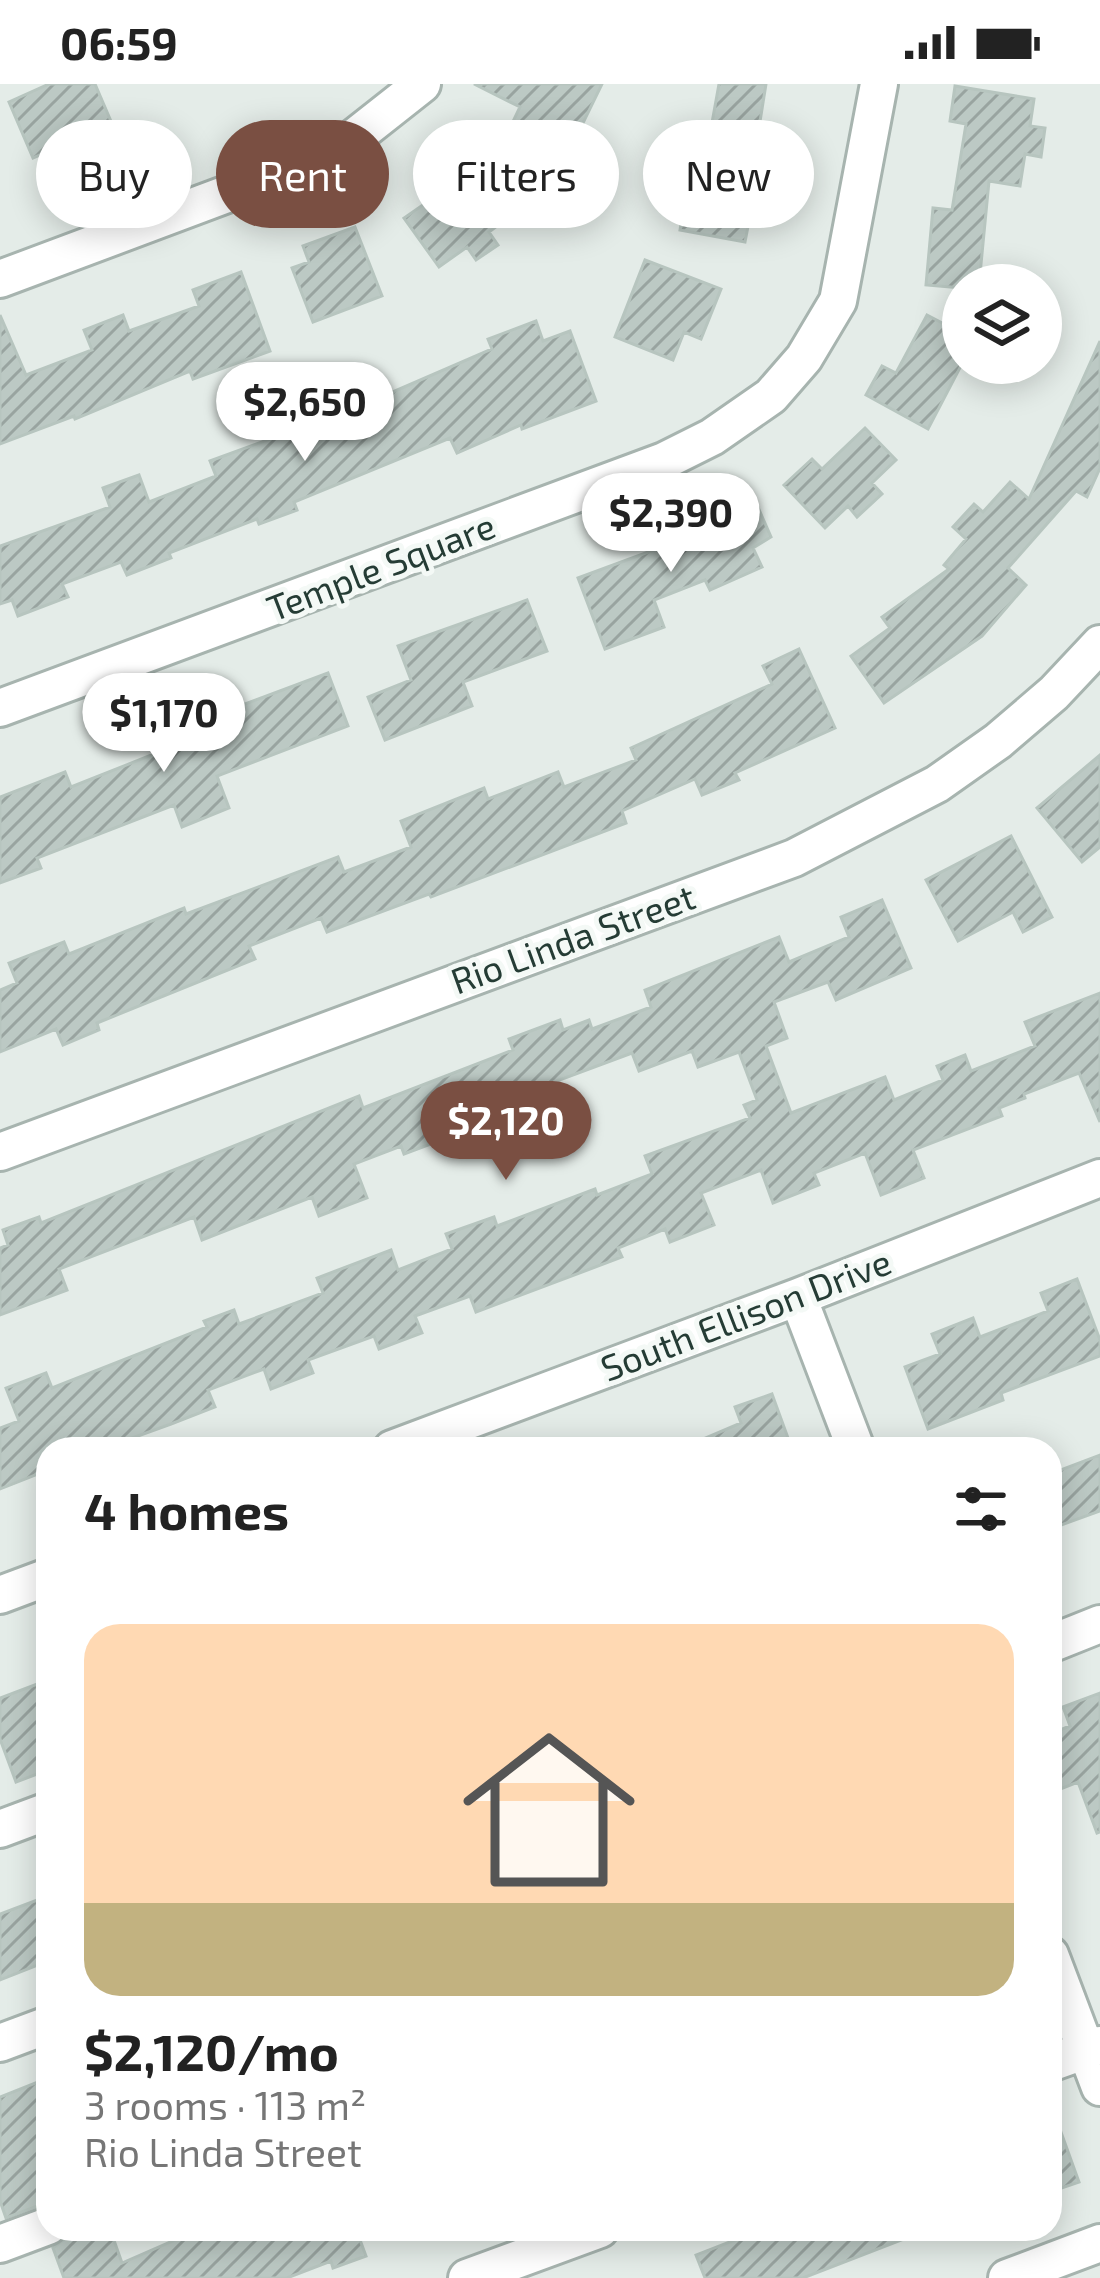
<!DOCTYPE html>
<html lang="en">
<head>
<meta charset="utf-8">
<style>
  :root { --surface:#fff; --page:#f6f6f6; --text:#222; --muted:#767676; --accent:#7a4f42 }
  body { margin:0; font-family:"Exo 2",sans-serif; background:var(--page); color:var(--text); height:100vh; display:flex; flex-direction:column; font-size:45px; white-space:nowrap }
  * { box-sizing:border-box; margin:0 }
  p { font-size:39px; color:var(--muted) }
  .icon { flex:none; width:66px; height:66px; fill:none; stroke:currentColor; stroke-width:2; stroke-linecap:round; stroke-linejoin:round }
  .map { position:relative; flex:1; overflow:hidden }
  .side { position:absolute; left:36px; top:1353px; width:1026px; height:804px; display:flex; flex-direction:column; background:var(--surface); border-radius:36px; box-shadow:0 6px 30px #0003 }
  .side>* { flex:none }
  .hud { position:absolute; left:36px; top:36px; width:1029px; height:108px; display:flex; gap:24px }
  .controls { position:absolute; left:942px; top:180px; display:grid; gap:24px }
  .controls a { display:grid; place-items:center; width:120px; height:120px; border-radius:50%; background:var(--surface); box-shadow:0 6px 30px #0003; font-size:60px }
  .price { position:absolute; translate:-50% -102px; padding:0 27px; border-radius:42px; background:#fff; color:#222; font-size:39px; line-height:78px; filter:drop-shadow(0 3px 6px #0008) }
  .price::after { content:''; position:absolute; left:50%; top:72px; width:36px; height:27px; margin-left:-18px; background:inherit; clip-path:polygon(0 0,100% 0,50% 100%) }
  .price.current { background:var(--accent); color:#fff }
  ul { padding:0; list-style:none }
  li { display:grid; align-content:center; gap:24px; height:636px; padding:0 48px }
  li span { display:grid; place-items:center; height:372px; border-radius:36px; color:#555 }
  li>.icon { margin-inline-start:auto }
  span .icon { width:216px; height:216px; fill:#fffc; stroke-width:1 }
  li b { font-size:51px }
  h2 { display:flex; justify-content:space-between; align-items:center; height:144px; padding:0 48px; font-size:51px }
  .chip { padding:0 42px; border-radius:54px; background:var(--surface); box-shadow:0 6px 30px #0003; font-size:42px; line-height:108px }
  .chip.current { background:var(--accent); color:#fff }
  .status { display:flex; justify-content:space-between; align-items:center; height:84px; padding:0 60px; background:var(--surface); direction:ltr }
  .status svg { height:33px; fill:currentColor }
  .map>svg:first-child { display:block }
</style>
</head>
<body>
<div class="status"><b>06:59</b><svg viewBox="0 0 49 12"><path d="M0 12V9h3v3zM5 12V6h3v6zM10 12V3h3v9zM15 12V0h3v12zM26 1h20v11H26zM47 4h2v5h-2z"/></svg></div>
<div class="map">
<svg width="1100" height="2194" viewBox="0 0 1100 2194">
  <defs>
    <pattern id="building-hatch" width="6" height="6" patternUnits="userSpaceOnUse" patternTransform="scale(3)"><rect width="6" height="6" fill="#bcc9c4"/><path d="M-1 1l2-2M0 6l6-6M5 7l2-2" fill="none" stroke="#99a4a0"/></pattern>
  </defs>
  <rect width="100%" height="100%" fill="#e4ece8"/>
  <!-- building -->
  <path fill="url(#building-hatch)" stroke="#b7c5bf" stroke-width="3" d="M49,0h46l24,56 -37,17 -7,-17 -42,18 -24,-56z
    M474,0h128l-39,80 -57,-28 14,-29z
    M719,0h47l-13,81 23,4 -8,45 -17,-3 -6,31 -65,-12 13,-77 13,3z
    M955,2l79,13 -4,27 15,2 -4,29 -16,-3 -5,32 -31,-5 -10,104h-16v3l-37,-3 7,-77 19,2 14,-86 -16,-3z
    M464,67l46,65 -21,16 9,13 -22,15 -9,-13 -28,20 -35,-49 39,-27 -12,-17z
    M355,143l27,69 -69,26 -21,-54 17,-6 -6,-16z
    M645,176l76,29 -20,50 -17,-7 -11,28 -58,-23z
    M241,188l29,79 -77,28 -3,-8 -115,48 -1,-3 -74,28v-129l26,60 66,-25 -8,-20 39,-15 6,16 70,-25 -6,-16z
    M927,231l36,19v28l-35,67 -62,-34 16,-29 14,7z
    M536,237l7,20 27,-10 26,70 -74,28 -1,-4 -64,28 -7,-15 -156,64 3,8 -38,14 -2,-5 -88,34 2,5 -44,17 -6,-13 -59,22 6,13 -50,19 -6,-16 -12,4v-58l110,-39 -7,-19 36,-13 10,27 67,-26 -6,-15 155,-57 127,-55 -4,-10z
    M1100,257v127l-13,29 -11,-6 -68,77 18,17 -44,51 -98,67 -33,-47 39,-28 -8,-11 67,-48 -5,-4 22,-26 -13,-12 21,-23 9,8 27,-30 19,17z
    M865,344l31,32 -24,23 10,11 -25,23 -9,-11 -23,22 -41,-43 28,-26 10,10z
    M757,421l14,32 -18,11 9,19 -52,23 -5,-10 -51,20 10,27 -59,22 -27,-71 130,-48 -1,-4z
    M527,516l20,51 -84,31 9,24 -87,34 -17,-43 43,-17 -13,-34z
    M799,565l36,79 -100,45 4,7 -37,15 -7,-16 -73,32 4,12 -195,74 -2,-3 -102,38 -6,-14 -72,28 6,13 -158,64 2,7 -36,15 -7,-16 -56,23v-62l17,-7 -8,-20 55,-21 5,12 115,-46 2,6 152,-57 6,15 67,-25 -10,-26 83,-33 4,11 70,-27 6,15 72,-27 -5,-12 141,-64 -9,-18z
    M328,589l20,53 -131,50 12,32 -47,19 -8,-22 -137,53 4,10 -41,15v-86l65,-25 6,15 83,-33 -6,-14z
    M1100,671v92l-18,15 -45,-54z
    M1011,752l41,81 -29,15 -10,-20 -55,29 -32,-61z
    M882,816l29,68 -75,32 -8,-18 -54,20 13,36 -21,8 25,67 94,-36 9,23 49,-20 -6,-14 28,-11 6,16 64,-25 -10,-24 75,-29v129l-21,-49 -55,21 1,4 -26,10 3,8 -89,34 11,28 -43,17 -16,-42 -51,20 5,12 -46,18 -12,-33 -60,23 13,32 -44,17 -5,-13 -47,19 4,9 -146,55 -6,-16 -55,20 7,17 -43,16 -5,-13 -66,24 5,13 -42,16 -7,-20 -56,21 7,17 -44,17 -69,25h-54v21l-48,19v-61l19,-7 -13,-33 40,-15 6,15 155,-61 -3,-6 30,-11 5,14 84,-31 -6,-15 74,-28 7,20 54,-21 -6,-15 48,-17 3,9 98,-37 2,6 55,-21 -7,-18 105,-38 -6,-13 13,-5 -18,-48 -41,15 -6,-16 -53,20 -7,-18 -140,52 5,14 -93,35 -3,-8 -47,18 13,34 -48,18 -7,-19 -110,43 -8,-23 -135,52 8,21 -67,25v-67l8,-3 -5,-15 36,-13 2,6 318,-127 4,12 150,-58 -4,-11 51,-19 3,10 26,-10 3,9 59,-22 -6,-17 134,-53 10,25 60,-25 -8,-20z
    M1077,1195l23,61v16l-99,37 2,7 -75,29 -23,-62 35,-13 -8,-20 41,-16 7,19 68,-26 -7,-18z
    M772,1310l20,55h-112l61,-26 -6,-16z
    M1100,1371v56l-50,18v-55z
    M48,1596v90l-32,12 -16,-43v-41z
    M1100,1609v139l-3,1 -19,-51 -28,11v-59l20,-8 -7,-19z
    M48,1812v65l-48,19v-66z
    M48,1994v124l-42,16 -6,-17v-104z
    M1053,2026l26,72 -29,10v-81z
    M88,2145h22l12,34 78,-34h156l10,27 -33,12 -2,-7 -44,17h-223l-11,-30 14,-11z
    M763,2145h159v3l-119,46h-98l-9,-23z"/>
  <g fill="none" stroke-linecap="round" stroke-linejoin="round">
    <defs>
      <path id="minor" d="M0,195l307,-115 39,-20 76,-60
        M0,624l664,-247 48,-24 59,-41 33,-38 34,-57 41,-217
        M0,1068l794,-294 143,-74 61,-43 56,-48 46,-49
        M798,1213l58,152
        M392,1365l406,-152 302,-119
        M0,1511l48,-18
        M1050,1560l50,-20
        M0,1745l48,-18
        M1050,1871l50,132
        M0,1959l48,-18
        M1050,1979l50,-18
        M0,2160l48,-18
        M467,2194l133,-49
        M1007,2194l93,-35"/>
    </defs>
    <!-- minor casing -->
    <use href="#minor" stroke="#a7b4af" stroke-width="42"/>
    <!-- minor -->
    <use href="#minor" stroke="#fff" stroke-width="36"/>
  </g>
  <g text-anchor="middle" stroke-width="10" stroke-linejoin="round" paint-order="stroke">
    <!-- street labels -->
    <g font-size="36" fill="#253c35" stroke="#f4f9f6">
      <text transform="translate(381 483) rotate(-21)" y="13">Temple Square</text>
      <text transform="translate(573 855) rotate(-20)" y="13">Rio Linda Street</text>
      <text transform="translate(746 1231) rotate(-21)" y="13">South Ellison Drive</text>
    </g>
  </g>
</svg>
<div class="controls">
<a><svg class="icon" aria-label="layers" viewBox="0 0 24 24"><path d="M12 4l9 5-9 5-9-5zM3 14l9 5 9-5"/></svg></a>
</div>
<b class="price" style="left:305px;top:380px">$2,650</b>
<b class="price" style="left:671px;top:491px">$2,390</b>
<b class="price" style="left:164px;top:691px">$1,170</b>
<b class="price current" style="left:506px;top:1099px">$2,120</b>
<div class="hud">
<a class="chip">Buy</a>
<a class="chip current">Rent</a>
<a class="chip">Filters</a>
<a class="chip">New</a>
</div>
<section class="side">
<h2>4 homes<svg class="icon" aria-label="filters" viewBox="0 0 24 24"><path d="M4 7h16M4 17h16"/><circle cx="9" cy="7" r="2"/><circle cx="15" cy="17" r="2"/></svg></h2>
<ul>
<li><span style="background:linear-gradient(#ffd9b3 75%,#c2b280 0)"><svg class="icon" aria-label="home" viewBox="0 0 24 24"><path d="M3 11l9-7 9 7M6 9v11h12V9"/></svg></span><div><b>$2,120/mo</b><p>3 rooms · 113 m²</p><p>Rio Linda Street</p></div></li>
</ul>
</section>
</div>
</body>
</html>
